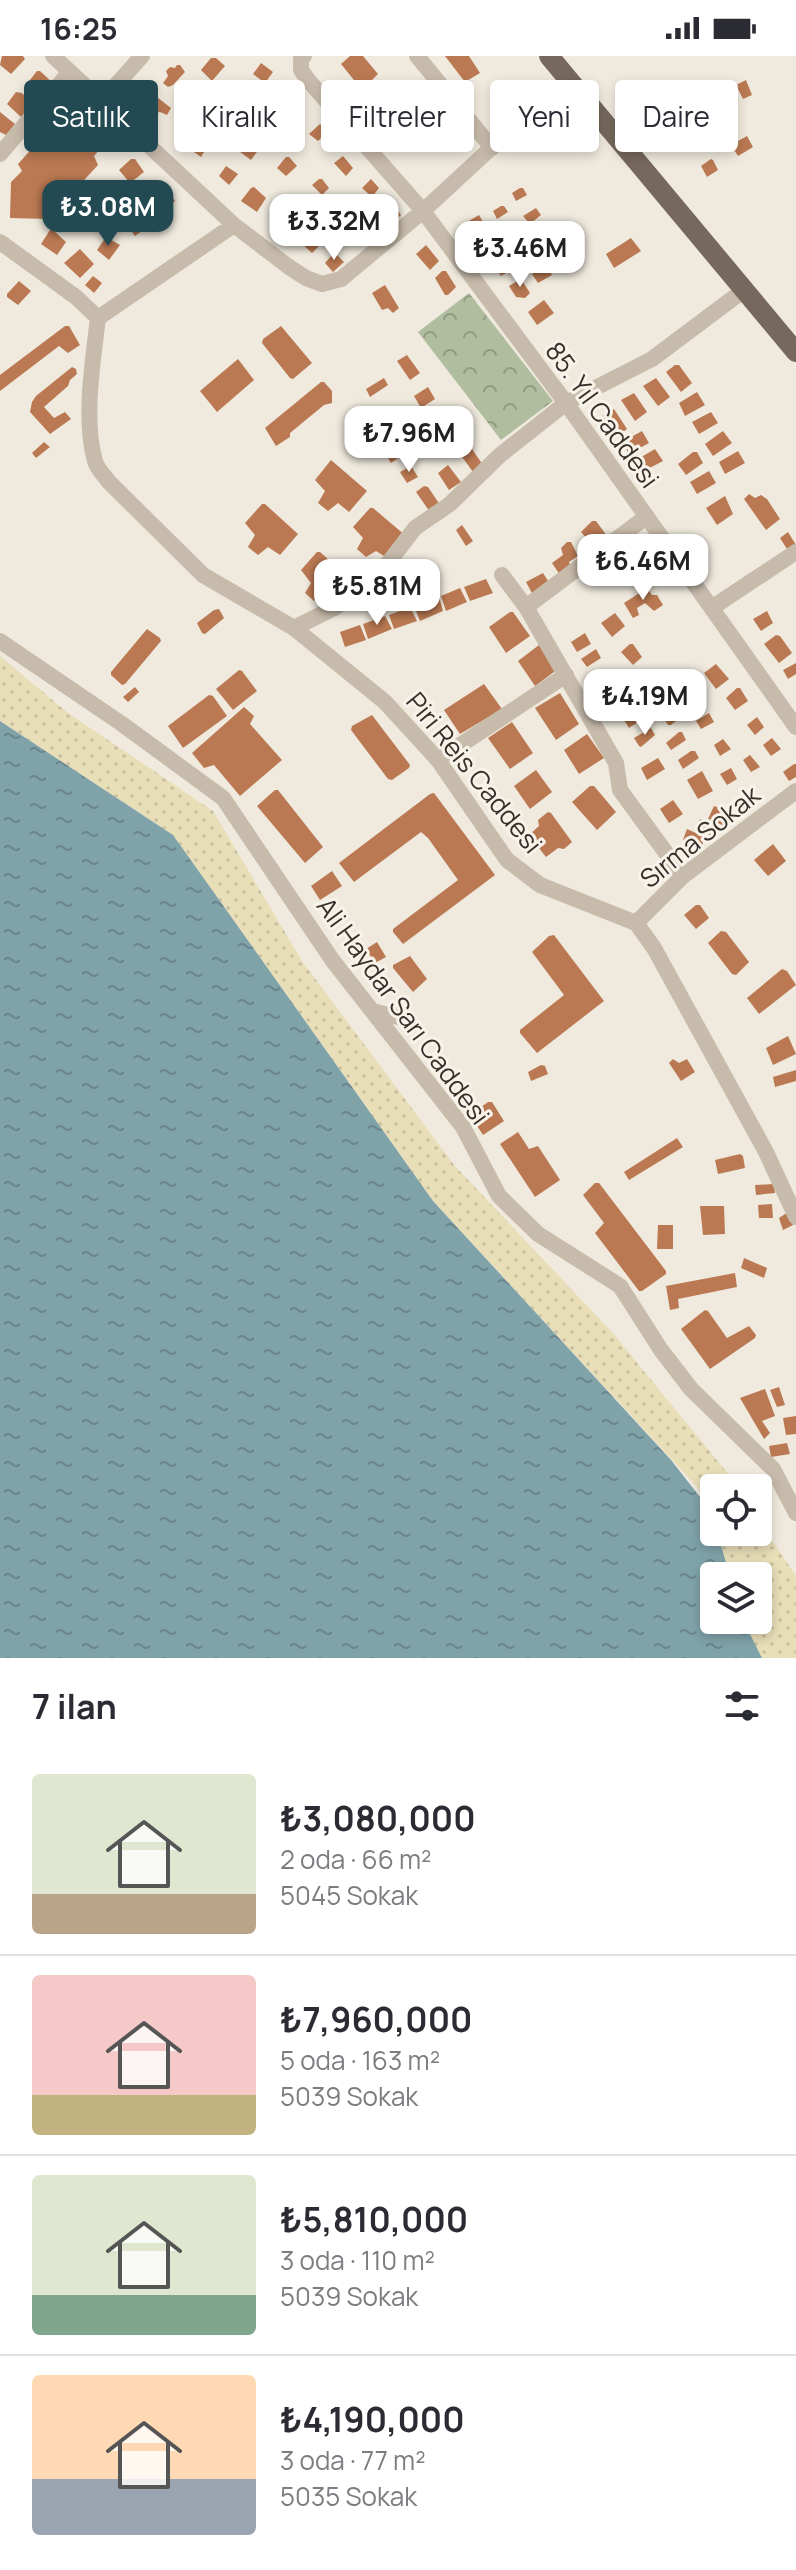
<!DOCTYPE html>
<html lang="tr">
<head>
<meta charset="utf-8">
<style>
  :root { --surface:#fff; --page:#f7f7f7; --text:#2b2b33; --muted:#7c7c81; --line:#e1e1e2; --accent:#234a53 }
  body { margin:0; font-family:Manrope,sans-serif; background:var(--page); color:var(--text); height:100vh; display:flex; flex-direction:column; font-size:30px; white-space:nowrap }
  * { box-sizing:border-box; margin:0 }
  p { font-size:26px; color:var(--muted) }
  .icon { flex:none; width:44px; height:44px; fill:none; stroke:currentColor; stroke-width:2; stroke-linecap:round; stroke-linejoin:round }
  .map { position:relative; height:1602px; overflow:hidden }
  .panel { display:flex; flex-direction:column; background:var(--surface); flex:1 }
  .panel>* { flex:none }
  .hud { position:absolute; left:24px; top:24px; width:748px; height:72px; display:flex; gap:16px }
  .buttons { position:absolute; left:700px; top:1418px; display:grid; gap:16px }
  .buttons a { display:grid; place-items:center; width:72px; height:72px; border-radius:8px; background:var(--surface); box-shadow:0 4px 12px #0003; font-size:40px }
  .price { position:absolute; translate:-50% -68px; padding:0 18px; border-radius:16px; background:#fff; color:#222; font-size:26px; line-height:52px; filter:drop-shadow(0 2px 4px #0008) }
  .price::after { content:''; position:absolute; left:50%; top:48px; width:24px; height:18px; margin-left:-12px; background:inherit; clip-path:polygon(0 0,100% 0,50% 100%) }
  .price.current { background:var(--accent); color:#fff }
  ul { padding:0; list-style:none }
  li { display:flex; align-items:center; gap:24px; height:200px; padding:0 32px }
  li+li { border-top:2px solid var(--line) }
  li span { display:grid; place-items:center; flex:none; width:224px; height:160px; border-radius:8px; color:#555 }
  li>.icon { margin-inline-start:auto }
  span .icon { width:96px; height:96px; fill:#fffc; stroke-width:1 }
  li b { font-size:34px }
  h2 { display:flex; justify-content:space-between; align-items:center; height:96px; padding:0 32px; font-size:34px }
  .pill { padding:0 28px; border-radius:8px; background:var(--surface); box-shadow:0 4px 12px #0003; font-size:28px; line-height:72px }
  .pill.current { background:var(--accent); color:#fff }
  .status { display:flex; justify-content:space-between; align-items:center; height:56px; padding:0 40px; background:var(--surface); direction:ltr }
  .status svg { height:22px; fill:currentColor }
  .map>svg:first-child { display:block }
</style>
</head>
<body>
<div class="status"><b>16:25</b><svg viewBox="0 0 49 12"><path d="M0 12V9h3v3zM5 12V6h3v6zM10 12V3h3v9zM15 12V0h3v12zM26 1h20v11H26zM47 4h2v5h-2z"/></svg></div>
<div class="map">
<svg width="796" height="1602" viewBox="0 0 796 1602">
  <defs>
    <pattern id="sand-dots" width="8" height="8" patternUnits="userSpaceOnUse" patternTransform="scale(2)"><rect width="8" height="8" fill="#e8deb8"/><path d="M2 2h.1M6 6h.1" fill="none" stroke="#c8bf9e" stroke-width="1.8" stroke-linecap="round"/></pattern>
    <pattern id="park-crowns" width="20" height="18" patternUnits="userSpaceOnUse" patternTransform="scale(2)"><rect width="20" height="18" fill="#b0be9f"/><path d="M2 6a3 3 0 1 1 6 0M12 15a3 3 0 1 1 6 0" fill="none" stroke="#909b82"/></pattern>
    <pattern id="water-ripples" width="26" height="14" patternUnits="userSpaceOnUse" patternTransform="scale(2)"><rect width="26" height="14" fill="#80a3aa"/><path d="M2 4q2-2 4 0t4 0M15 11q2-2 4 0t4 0" fill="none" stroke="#6a858b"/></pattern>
  </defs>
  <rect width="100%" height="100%" fill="#f0eade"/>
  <!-- sand -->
  <path fill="url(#sand-dots)" d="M0,600l68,57 145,98 89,150 152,204 157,166 118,144 9,13h-24v32l-3,-9 -13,-23 -265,-287 -260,-366 -173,-114z
    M758,1463l38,57v82h-34l-19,-38h15v-44h-28l-13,-44h41z"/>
  <!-- park -->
  <path fill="url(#park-crowns)" d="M469,237l84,108 -52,39 -83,-108z"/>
  <!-- water -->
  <path fill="url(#water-ripples)" d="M0,665l173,114 260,366 238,259 40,51 3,21h3l13,44h-16v44h29l19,38h-762z"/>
  <!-- building -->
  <path fill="#ba7952" d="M2,0h21l2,3 -14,15 -11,-9z
    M350,0h13l15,18 -16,16 -21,-26z
    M445,0h24l11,17 -15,9z
    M211,2h5l9,8 -13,15 -11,-11z
    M261,7l12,9 -8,11 -12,-9z
    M177,9h3l5,7 -12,13 -5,2 -5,-4 5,-7 -2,-5 4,-4 5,1z
    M37,15h3l13,12 -12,14 -15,-12z
    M746,24l6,15 -9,4 -7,-14z
    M422,26l22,24 -14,10 -19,-22z
    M186,33l17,13 -4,8 -16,-5 -2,-10z
    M16,36l6,1 10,11 -11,13 -14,-13z
    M292,37l3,1 6,9 -10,8 -8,-10z
    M153,38l18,14 -4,7 -7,-3 -5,1 -5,-4 2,-4 -4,-5z
    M228,46l13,9 -10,12 -12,-9z
    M0,56l15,12 -9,11 -6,-3z
    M272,59l10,10 -11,11 -10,-10z
    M76,60h15l16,16 -1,10 -12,14 4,9 -50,54 -38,-1 1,-36 11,-11 -4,-7 36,-40 3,-1 7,4z
    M320,68l8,7 -10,10 -9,-7z
    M747,80l6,11 -15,9 -7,-11z
    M198,83l10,7 -7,11 -10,-7z
    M247,85l12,8 -8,11 -11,-8z
    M343,100l10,12 -7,8 -12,-13z
    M286,101h3l8,9 -11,10 -9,-8z
    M131,103h4l9,13 -14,11 -11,-13z
    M711,103l2,1 5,10 -11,7 -6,-11z
    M226,110l12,8 -9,11 -10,-9z
    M319,123h3l7,9 -7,7 -10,-10z
    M371,123l8,9 -7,9 -10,-9z
    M103,126l13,10 -9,12 -13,-10z
    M254,131l12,11 -9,14 -16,-11 10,-13z
    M162,132h4l9,13 -14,11 -12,-13z
    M520,132h3l4,7 -11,6 -4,-8z
    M351,140h3l7,8 -13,13 -9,-9z
    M309,144l8,9 -6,7 -10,-9z
    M501,150h3l4,6 -11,7 -4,-8z
    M393,152h3l5,7 -12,11 -6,-8z
    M536,152l5,7 -11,9 -7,-8z
    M74,153l14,9 -11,14 -13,-11z
    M138,155l3,1 9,13 -15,11 -9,-13z
    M331,157l13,13 -9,10 -14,-14z
    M288,159l7,8 -12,12 -8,-8z
    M479,159l7,12 -16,9 -8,-11z
    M368,168l8,11 -8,8 -11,-10z
    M551,171l7,12 -14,9 -8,-12z
    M50,174h3l13,12 -9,13 -16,-11z
    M313,177l9,10 -10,10 -10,-9z
    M497,178l7,11 -16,10 -8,-12z
    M106,181l14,8 -11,15 -12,-10z
    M631,182l10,13 -27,17 -8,-14z
    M426,189l13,16 -9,9 -14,-16z
    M80,193l14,15 -14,14 -16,-15z
    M566,193l10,11 -14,9 -7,-14z
    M512,197l7,12 -18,11 -7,-12z
    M333,198h3l8,8 -11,10 -8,-9z
    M547,210l5,9 -14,8 -6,-9z
    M442,215h4l10,16 -8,8h-3l-10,-17z
    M93,220l9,7 -8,10 -9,-8z
    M521,223l9,14 -5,5 -9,-1 -7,-11z
    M19,225l12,10 -13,14 -11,-8v-3z
    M385,229l14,23 -6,5 -5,-5 -6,2 -10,-17z
    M544,244l10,13 -17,12 -9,-13z
    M65,270h4l11,19 -12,8 -9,-7 -59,45v-16z
    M281,270l31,37 -19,16 -3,-1 -28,-35 1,-4z
    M407,299l13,18 -10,7 -13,-19z
    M238,303l16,21 -37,32 -17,-21z
    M675,309h4l13,18 -11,9 -15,-20z
    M72,311l4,2 1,5 -7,6 -2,6 -24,21 10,11 11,-6 6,7 -21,15 -20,-22 2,-10 4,-6z
    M384,322l4,7 -18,12 -4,-8z
    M656,322l14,19 -12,9 -15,-20z
    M321,326h3l8,9v12l-8,2 -34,28v4l-14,9 -11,-18z
    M428,331l7,12 -14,9 -7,-12z
    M697,336l8,13 -20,11 -6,-13z
    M634,337l13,19 -12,9 -14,-21z
    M441,350l7,11 -14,10 -7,-12z
    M614,353l13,20 -11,8 -14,-21z
    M711,356l7,11 -19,11 -7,-12z
    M362,365h3l12,14 -8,8 -14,-15z
    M454,370l4,1 6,8 -10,8 -8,-9z
    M642,375l7,12 -20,11 -7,-12z
    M723,375l9,12 -19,13 -8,-12z
    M44,386l6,5 -14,11 -4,-5z
    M394,388l7,12 -10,7 -8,-13z
    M468,391l4,2 11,16 -10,7 -13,-18z
    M655,393l8,12 -21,11 -6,-12z
    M738,395l7,12 -20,11 -6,-12z
    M693,396h4l6,11 -17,12 -8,-11z
    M331,404l36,31 -18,21 -11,-9 -10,8 -10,-8 7,-12 -10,-11z
    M448,409l13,17 -12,8 -11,-17z
    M411,410l7,11 -11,6 -7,-11z
    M709,415l7,12 -19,11 -7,-12z
    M424,430l4,1 12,18 -10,7 -14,-20z
    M749,438l6,4 6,-3 6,4 13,20 -14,11 -22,-31z
    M725,440l8,18 -16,11 -11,-17z
    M262,448h3l33,30 -18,21 -12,-8 -10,8 -10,-8 7,-12 -10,-12z
    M370,452h3l33,28 -17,23 -13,-8 -10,6 -9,-8 6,-11 -10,-11z
    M592,465h4l11,15 -13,11 -13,-15z
    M462,469l11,16 -7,5 -10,-16z
    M788,476l8,13 -9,4 -7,-11z
    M567,486h4l7,14 -9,6 2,7 -11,6 -8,-12 11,-8 -2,-7z
    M317,496h3l33,29 -17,22 -13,-9 -9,7 -9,-8 6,-10 -10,-13z
    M543,517l7,11 -17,11 -7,-13z
    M486,523l7,14 -23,8 -6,-14z
    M460,532l7,14 -21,9 -5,-15z
    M647,532l5,7h5l6,10 -9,6 -9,-8 -8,5 2,7 -6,3 -9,-15z
    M437,540l2,1 4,14 -23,10 -6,-15z
    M410,551l7,14 -23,8 -5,-14z
    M219,553l5,9 -19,16 -3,-1 -5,-10 17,-13z
    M767,555l6,12 -12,8 -8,-12z
    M510,556h3l17,24 -24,17 -17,-26z
    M615,557l10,13 -13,11 -11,-14z
    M385,560l7,13 -24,10 -5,-15z
    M360,569l6,15 -21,7 -5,-15z
    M147,573l13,9 1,3 -36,43 -3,1 -11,-10v-3z
    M585,577l6,11 -14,8 -6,-10z
    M776,579l4,1 12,17 -13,10 -15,-19z
    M630,588h3l9,13 -9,8 -12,-13z
    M539,589h3l16,24 -23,17 -17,-25z
    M596,593l5,9 -14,9 -6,-8z
    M796,607v11l-8,5 -5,-9z
    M716,608l13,15 -13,10 -12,-16z
    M239,614l3,1 15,20 -24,19 -17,-21z
    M655,614l5,9 -16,10 -5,-8z
    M613,616l5,7 -16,11 -4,-9z
    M484,628l18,25 -42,25 -16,-24z
    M135,631l4,5 -11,10 -5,-5z
    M665,632l4,7 -13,10 -5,-8z
    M737,632h3l8,13 -13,9 -9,-12z
    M626,633l5,9 -16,11 -5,-9z
    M560,637l19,31 -23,16 -21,-32z
    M209,639l4,1 14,20 -44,32 -15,-22z
    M244,651l10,9 -4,8 32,36 -42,36 -26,-31 -10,3 -12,-15z
    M680,651l4,8 -13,10h-3l-5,-8 13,-9z
    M640,654l5,7 -16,11 -5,-8z
    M709,657l5,9 -13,7 -5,-8z
    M372,659l38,50 -1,3 -17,12 -4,-1 -37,-49 1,-4z
    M757,661l7,10 -9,8 -8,-10z
    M512,666l21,31 -23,16 -22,-31z
    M651,672l4,7 -14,12 -2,-1 -5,-8z
    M679,676h3l4,8 -15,10 -5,-7z
    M587,678l17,24 -25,16 -15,-24z
    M772,682l9,11 -10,7 -8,-11z
    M723,683l8,10 -11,7 -6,-11z
    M691,695h4l4,7 -16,11 -5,-9z
    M750,699l10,12 -9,5 -8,-12z
    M658,702l7,11 -18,11 -6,-12z
    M794,708h2v13l-7,4 -6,-9z
    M731,712l6,11 -10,6 -7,-11z
    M536,714l16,22 -22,17 -16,-23z
    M702,715l11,20 -15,8 -11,-19z
    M590,730h4l22,26 -19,18 -25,-28z
    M275,734h3l45,57 -18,16 -48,-57z
    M434,737l61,82 -92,69 -10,-12v-3l65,-49 -30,-42 -7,-6 -67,50 -15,-19 91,-69z
    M752,737l7,8 -11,9 -7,-9z
    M673,744l10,14 -14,9 -9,-14z
    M714,750l20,7 -5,15 -21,-9z
    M548,756l3,1 21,29 -8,7 -6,-1 -12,9 -17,-22 10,-9 -1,-6z
    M700,763l20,7 -4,12 -20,-9z
    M687,773l18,8 -4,11 -18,-8z
    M773,788l13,17 -18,15 -14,-16z
    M332,815l10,15 -22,14 -9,-14z
    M696,849h4l9,13 -13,11 -12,-14z
    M721,875l5,1 23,30 -13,13 -4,-1 -24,-31z
    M554,879l50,66 -67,52 -17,-20v-3l44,-35 -32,-43 17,-16z
    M377,886l9,15 -11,6 -9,-14z
    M410,900l17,23 -14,13 -20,-24v-3z
    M782,913l5,2 9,14 -37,29 -12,-16z
    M788,980l8,18 -23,11 -7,-17z
    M673,1003l6,4 8,-4 8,13 -14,9 -12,-18z
    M541,1009l4,1 3,8 -17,7 -3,-9z
    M796,1014v11l-21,6 -2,-10z
    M488,1046h4l12,19 -21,14 -13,-20z
    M518,1076l11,17 9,-3 22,34 -25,17 -35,-53z
    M677,1082l6,9 -54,33 -5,-8z
    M740,1098l3,2 2,12 -27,6 -3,-14z
    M595,1127h4l67,88v3l-24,17h-3l-44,-58 9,-10 -21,-28z
    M774,1128l1,9 -19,2 -1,-10z
    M772,1148l1,14h-14l-1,-13z
    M700,1150h24l1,28 -22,1z
    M785,1158h4l4,11 -10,5 -4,-12z
    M658,1169h15v24h-16z
    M744,1202l23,10 -3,10 -23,-10z
    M735,1217l2,14 -59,12 1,9 -9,2 -4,-24z
    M705,1254l3,1 19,27 22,-12 7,9 -1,3 -45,31 -29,-40z
    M779,1331l6,18 -8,2 -7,-17z
    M765,1333l10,27 -13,5 8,12 -6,6 -24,-41z
    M796,1360v18l-10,1 -3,-17z
    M787,1387l3,11 -19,3 -2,-11z"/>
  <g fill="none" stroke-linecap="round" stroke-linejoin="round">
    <!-- minor -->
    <path stroke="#c7bbab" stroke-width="16" d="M53,0l181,169 55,42 17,11 16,6 19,-5 82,-68 81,-75 68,-51
      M304,0l-3,3v11l8,11 114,130 143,192 230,324
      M417,0l75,92
      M101,46l41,-46
      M0,98l69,-81
      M0,186l76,55 22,21c-5,42 -15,102 -3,143 2,8 9,14 14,21l94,93 91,53 91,74 53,58 69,100 33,25 96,38 18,25 112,204 30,65
      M98,262l136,-93
      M502,519l24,32 90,156 4,27 63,86
      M526,551l120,-90
      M713,551l83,-55
      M294,572l42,-21 53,-45 26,-34 35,-24 49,-48 67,-53 86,-44 92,-69
      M0,585l122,83 101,74 110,163 130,166 36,69 39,38 82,52 41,64 30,39 82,80 23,44
      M438,704l128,-85
      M636,867l47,-47 113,-85
      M372,955l26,6"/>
    <!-- major -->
    <path stroke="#76685c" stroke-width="20" d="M549,0l247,296"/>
  </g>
  <g text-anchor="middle" stroke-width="6" stroke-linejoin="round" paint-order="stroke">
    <!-- street labels -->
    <g font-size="26" fill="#362f2a" stroke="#f8f3ea">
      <text transform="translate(602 359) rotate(54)" y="9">85. Yıl Caddesi</text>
      <text transform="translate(474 717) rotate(51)" y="9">Piri Reis Caddesi</text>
      <text transform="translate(700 781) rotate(-39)" y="9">Sırma Sokak</text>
      <text transform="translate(403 955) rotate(54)" y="9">Ali Haydar Sarı Caddesi</text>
    </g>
  </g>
</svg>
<div class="buttons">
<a><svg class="icon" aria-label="locate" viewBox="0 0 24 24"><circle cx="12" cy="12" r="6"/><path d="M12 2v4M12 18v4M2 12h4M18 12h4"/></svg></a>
<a><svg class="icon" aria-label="layers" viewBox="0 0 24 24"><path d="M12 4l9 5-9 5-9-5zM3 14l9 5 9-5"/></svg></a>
</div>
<b class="price current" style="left:108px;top:192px">₺3.08M</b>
<b class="price" style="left:334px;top:206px">₺3.32M</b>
<b class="price" style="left:520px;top:233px">₺3.46M</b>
<b class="price" style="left:409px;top:418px">₺7.96M</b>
<b class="price" style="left:643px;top:546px">₺6.46M</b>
<b class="price" style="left:377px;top:571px">₺5.81M</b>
<b class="price" style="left:645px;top:681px">₺4.19M</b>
<div class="hud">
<a class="pill current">Satılık</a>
<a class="pill">Kiralık</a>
<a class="pill">Filtreler</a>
<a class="pill">Yeni</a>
<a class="pill">Daire</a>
</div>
</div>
<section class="panel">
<h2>7 ilan<svg class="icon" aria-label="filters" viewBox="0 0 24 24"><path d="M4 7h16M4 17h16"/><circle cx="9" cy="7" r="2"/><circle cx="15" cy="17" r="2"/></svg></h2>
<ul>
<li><span style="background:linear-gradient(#dfe7d0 75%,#b9a48a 0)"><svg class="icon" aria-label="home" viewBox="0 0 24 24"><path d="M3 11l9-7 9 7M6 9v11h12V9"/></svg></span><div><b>₺3,080,000</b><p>2 oda · 66 m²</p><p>5045 Sokak</p></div></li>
<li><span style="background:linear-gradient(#f6c9c9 75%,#c2b280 0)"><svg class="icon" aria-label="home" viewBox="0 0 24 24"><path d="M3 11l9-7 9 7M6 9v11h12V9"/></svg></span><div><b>₺7,960,000</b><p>5 oda · 163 m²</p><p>5039 Sokak</p></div></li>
<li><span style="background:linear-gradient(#dfe7d0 75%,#7fa58c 0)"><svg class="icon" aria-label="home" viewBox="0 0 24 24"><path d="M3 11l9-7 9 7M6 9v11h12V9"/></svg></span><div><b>₺5,810,000</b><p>3 oda · 110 m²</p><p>5039 Sokak</p></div></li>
<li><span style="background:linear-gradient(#ffd9b3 65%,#9aa5b1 0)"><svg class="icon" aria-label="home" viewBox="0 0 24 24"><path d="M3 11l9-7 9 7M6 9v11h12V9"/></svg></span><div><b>₺4,190,000</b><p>3 oda · 77 m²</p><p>5035 Sokak</p></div></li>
</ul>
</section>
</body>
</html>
